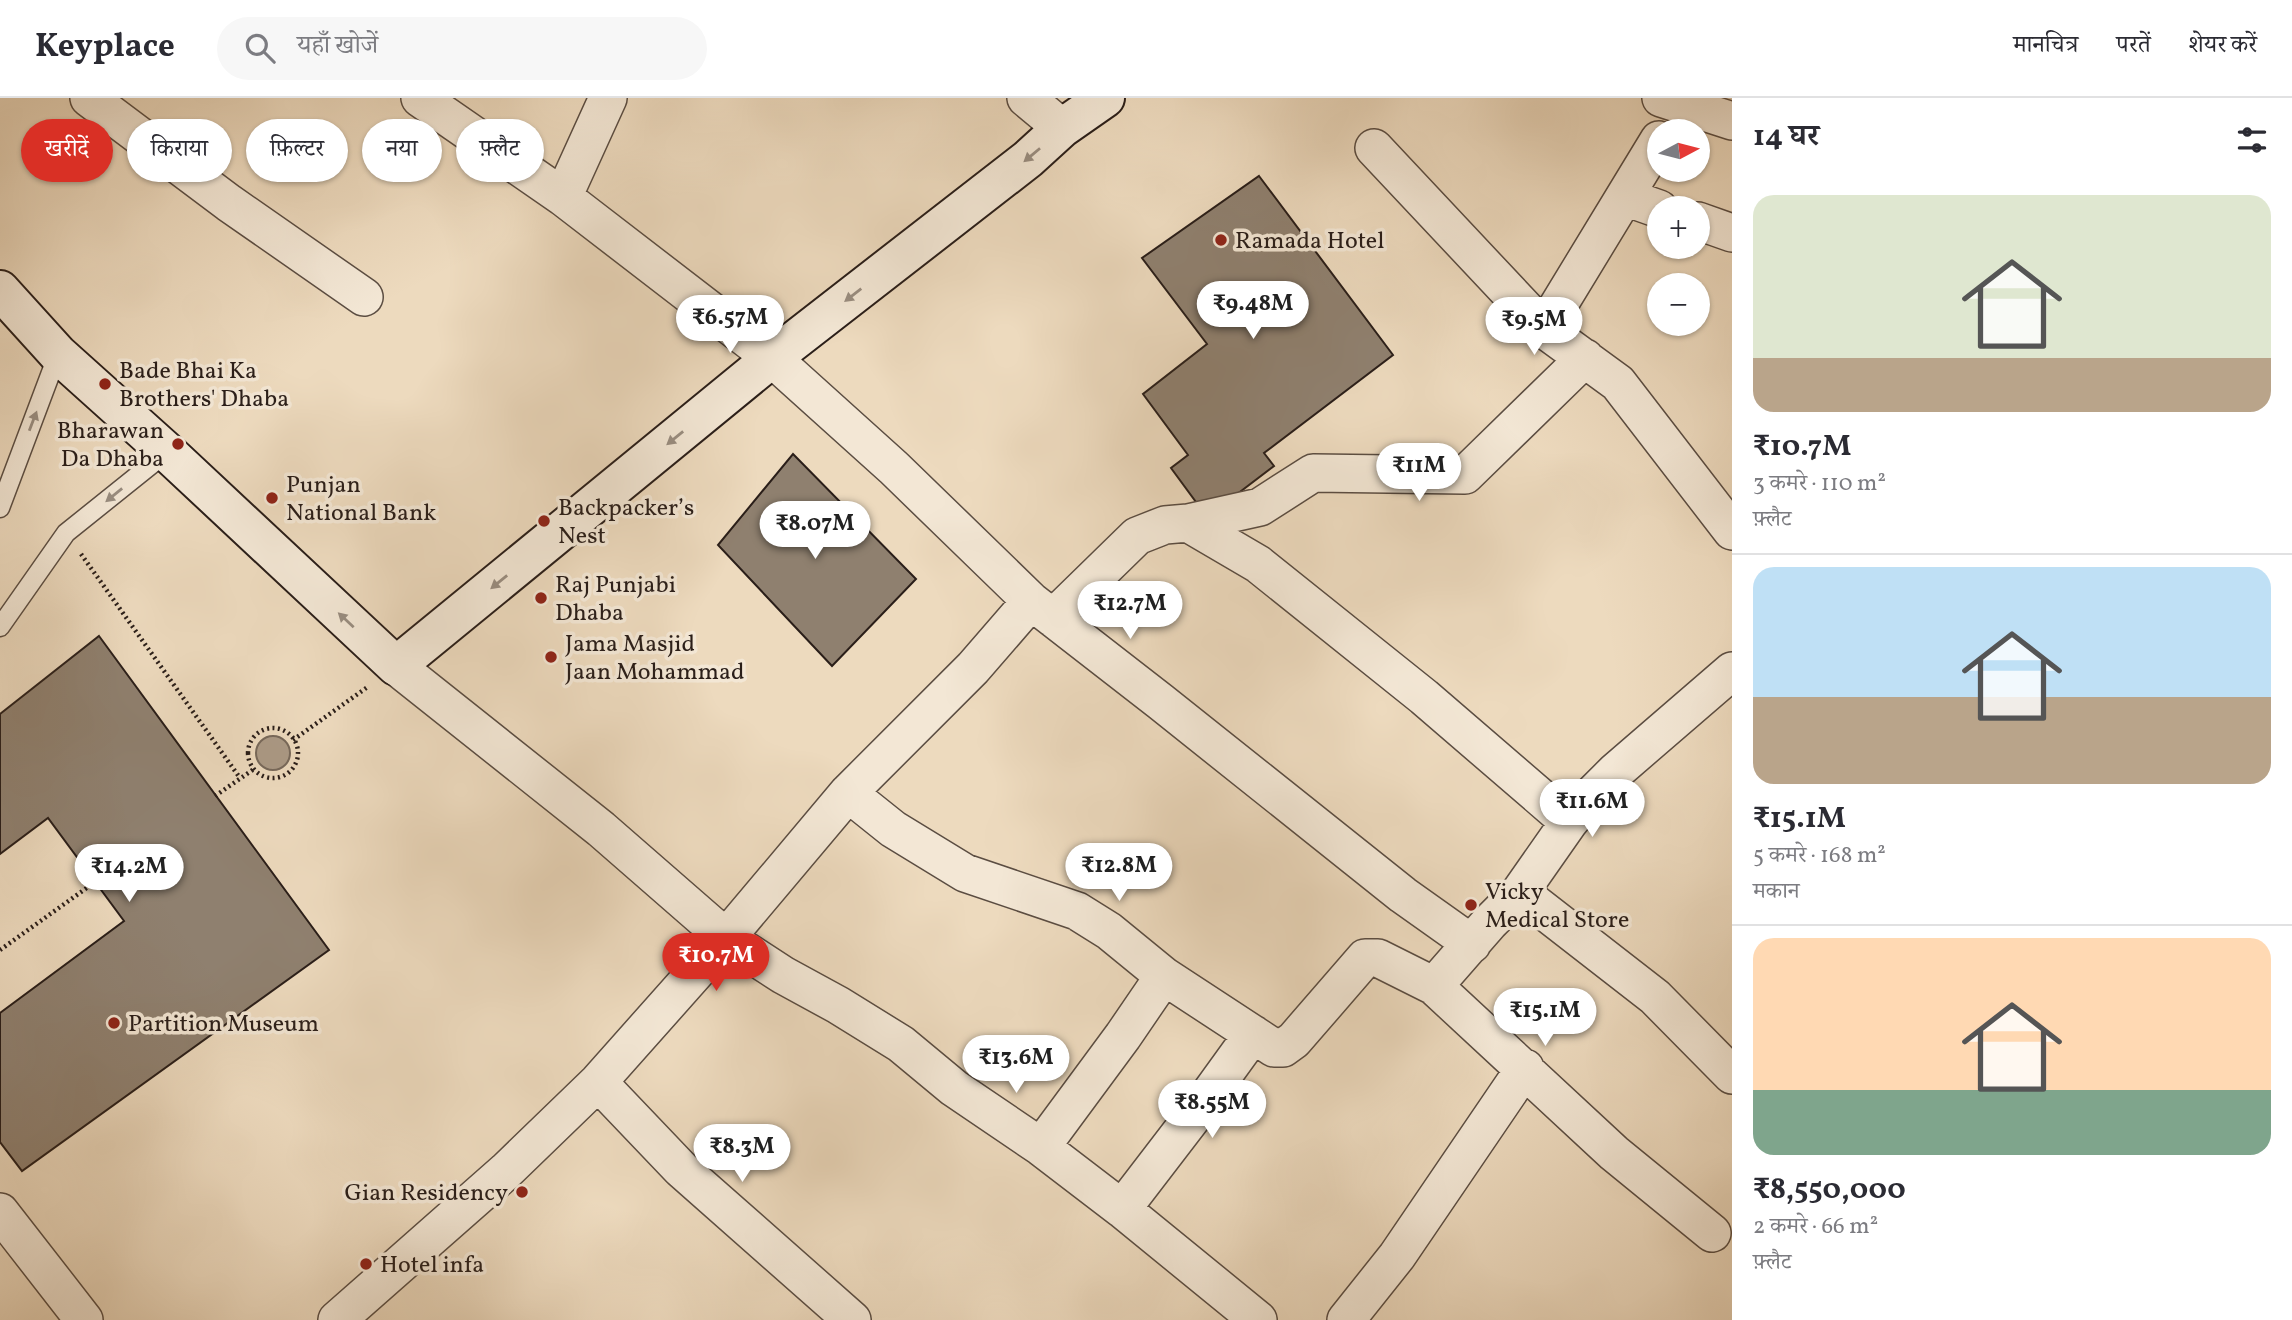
<!DOCTYPE html>
<html lang="hi">
<head>
<meta charset="utf-8">
<style>
  :root { --surface:#fff; --page:#f7f7f7; --text:#2b2b33; --muted:#7c7c81; --line:#e1e1e2; --accent:#d93025 }
  body { margin:0; font-family:Vollkorn,"Noto Serif Devanagari",serif; background:var(--page); color:var(--text); height:100vh; display:flex; flex-direction:column; font-size:26px; white-space:nowrap }
  * { box-sizing:border-box; margin:0 }
  p { font-size:23px; color:var(--muted) }
  .icon { flex:none; width:38px; height:38px; fill:none; stroke:currentColor; stroke-width:2; stroke-linecap:round; stroke-linejoin:round }
  .map { position:relative; flex:1; overflow:hidden }
  .details { display:flex; flex-direction:column; background:var(--surface); width:560px }
  .details>* { flex:none }
  .hud { position:absolute; left:21px; top:21px; width:665px; height:63px; display:flex; gap:14px }
  .needle { width:46px; rotate:83deg }
  .buttons { position:absolute; left:1647px; top:21px; display:grid; gap:14px }
  .buttons a { display:grid; place-items:center; width:63px; height:63px; border-radius:50%; background:var(--surface); box-shadow:0 2px 5px #0004; font-size:35px }
  .price { position:absolute; translate:-50% -60px; padding:0 16px; border-radius:24px; background:#fff; color:#222; font-size:23px; line-height:46px; filter:drop-shadow(0 2px 4px #0008) }
  .price::after { content:''; position:absolute; left:50%; top:42px; width:21px; height:16px; margin-left:-10px; background:inherit; clip-path:polygon(0 0,100% 0,50% 100%) }
  .price.current { background:var(--accent); color:#fff }
  ul { padding:0; list-style:none }
  li { display:grid; align-content:center; gap:14px; height:371px; padding:0 21px }
  li+li { border-top:2px solid var(--line) }
  li span { display:grid; place-items:center; height:217px; border-radius:21px; color:#555 }
  li>.icon { margin-inline-start:auto }
  span .icon { width:126px; height:126px; fill:#fffc; stroke-width:1 }
  li b { font-size:30px }
  h2 { display:flex; justify-content:space-between; align-items:center; height:84px; padding:0 21px; font-size:30px }
  .pill { padding:0 24px; border-radius:32px; background:var(--surface); box-shadow:0 2px 5px #0004; font-size:24px; line-height:63px }
  .pill.current { background:var(--accent); color:#fff }
  header { display:flex; align-items:center; gap:42px; box-sizing:border-box; height:98px; padding:0 35px; background:var(--surface); border-bottom:2px solid var(--line) }
  header strong { font-size:33px }
  nav { display:flex; gap:38px; margin-inline-start:auto; font-size:24px }
  .search { width:490px; height:63px; background:var(--page); display:flex; align-items:center; gap:18px; box-sizing:border-box; padding:0 24px; border-radius:38px; color:var(--muted); font-size:26px }
  main { display:flex; flex:1; min-height:0 }
  .map>svg:first-child { display:block }
</style>
</head>
<body>
<header>
<strong>Keyplace</strong>
<div class="search"><svg class="icon" aria-label="search" viewBox="0 0 24 24"><circle cx="10" cy="10" r="6"/><path d="M15 15l6 6"/></svg>यहाँ खोजें</div>
<nav><a>मानचित्र</a><a>परतें</a><a>शेयर करें</a></nav>
</header>
<main>
<div class="map">
<svg width="1732" height="1222" viewBox="0 0 1732 1222">
  <rect width="100%" height="100%" fill="#eddabe"/>
  <filter id="stains"><feTurbulence type="fractalNoise" baseFrequency=".00286" numOctaves="4"/><feColorMatrix values="0 0 0 0 .2 0 0 0 0 .09 0 0 0 0 .02 0 0 0 .5 -.17"/></filter>
  <radialGradient id="worn" r=".72"><stop offset=".6" stop-color="#630" stop-opacity="0"/><stop offset="1" stop-color="#630" stop-opacity=".3"/></radialGradient>
  <!-- water -->
  <path fill="#ab9a86" stroke="#77685a" stroke-width="2" d="M256 655a17 17 0 1 1 34 0a17 17 0 1 1-34 0Z"/>
  <!-- building -->
  <path fill="#8f806f" stroke="#2a1e19" stroke-width="2" d="M1259,78l134,179 -129,98 10,13 -67,51 -36,-49 17,-13 -45,-61 64,-50 -65,-86z
    M793,356l123,125 -84,87 -114,-121z
    M99,538l230,314 -307,221 -22,-29v-129l124,-92 -76,-103 -48,36v-140z"/>
  <g fill="none" stroke-linecap="round" stroke-linejoin="round">
    <defs>
      <path id="lane" d="M0,410l58,-154
        M0,529l66,-94 101,-81"/>
      <path id="street" d="M89,0l140,105 135,94
        M420,0l143,99 209,161 122,110 137,133 130,101 242,193 69,49
        M1026,0l36,30
        M1661,0l71,23
        M1374,50l170,181 74,54 114,148
        M563,99l45,-99
        M1625,99l34,12
        M1698,123l34,12
        M1544,231l115,-189
        M1188,425l72,-16 53,-34 152,2 120,-117
        M1053,520l84,-82 28,-11 23,-2 70,41 166,133 145,125
        M396,568l205,163 125,109 57,37 55,30 63,39 53,44 87,59 81,62 136,111
        M848,695l45,36 72,44 112,38 32,20 55,45 110,72h9l11,-8 71,-82h13l56,28 180,167 98,80
        M1520,794l135,105 77,78
        M1434,888l55,-63 31,-31 49,-70 19,-23 27,-27 117,-101
        M598,984l83,87 171,151
        M1041,1049l82,-111 41,-60
        M1122,1111l79,-103 52,-72
        M0,1114l84,108
        M337,1222l169,-149 92,-89 128,-144 122,-145 125,-125 58,-67
        M1346,1222l51,-64 128,-188"/>
      <path id="secondary" d="M0,192l58,64 109,98 229,214 376,-308 256,-199 34,-31 43,-30"/>
    </defs>
    <!-- lane casing -->
    <use href="#lane" stroke="#5b4d42" stroke-width="21"/>
    <!-- street casing -->
    <use href="#street" stroke="#5b4d42" stroke-width="40"/>
    <!-- secondary casing -->
    <use href="#secondary" stroke="#2a1e19" stroke-width="42"/>
    <!-- path -->
    <path stroke="#2a1e19" stroke-width="4.5" stroke-dasharray="2 3.5" stroke-linecap="butt" d="M81,456l159,224
      M248 655a25 25 0 1 1 50 0a25 25 0 1 1-50 0Z
      M293,642l76,-54
      M215,698l39,-27
      M0,852l95,-68"/>
    <!-- lane -->
    <use href="#lane" stroke="#f3e7d5" stroke-width="18"/>
    <!-- street -->
    <use href="#street" stroke="#f3e7d5" stroke-width="37"/>
    <!-- secondary -->
    <use href="#secondary" stroke="#f3e7d5" stroke-width="38"/>
  </g>
  <!-- one-way arrows -->
  <defs><path id="oneway-solid" d="M-6-.8H1V-3.2L6.5 0L1 3.2V.8H-6Z" transform="scale(1.75)"/></defs>
  <g fill="#998d80">
    <use href="#oneway-solid" transform="translate(1032 57) rotate(140)"/>
    <use href="#oneway-solid" transform="translate(853 197) rotate(142)"/>
    <use href="#oneway-solid" transform="translate(33 323) rotate(-69)"/>
    <use href="#oneway-solid" transform="translate(675 340) rotate(141)"/>
    <use href="#oneway-solid" transform="translate(114 397) rotate(141)"/>
    <use href="#oneway-solid" transform="translate(499 484) rotate(141)"/>
    <use href="#oneway-solid" transform="translate(346 522) rotate(-137)"/>
  </g>
  <!-- markers -->
  <g fill="#8f2418" stroke="#f3e7d5" stroke-width="2.5">
    <circle cx="1221" cy="142" r="7"/>
    <circle cx="105" cy="286" r="7"/>
    <circle cx="178" cy="346" r="7"/>
    <circle cx="272" cy="400" r="7"/>
    <circle cx="544" cy="423" r="7"/>
    <circle cx="541" cy="500" r="7"/>
    <circle cx="551" cy="559" r="7"/>
    <circle cx="1471" cy="807" r="7"/>
    <circle cx="114" cy="925" r="7"/>
    <circle cx="522" cy="1094" r="7"/>
    <circle cx="366" cy="1166" r="7"/>
  </g>
  <g text-anchor="middle" stroke-width="7" stroke-linejoin="round" paint-order="stroke">
    <!-- poi labels -->
    <g font-size="24" fill="#2a1e19" stroke="#f3e7d5" text-anchor="start">
      <text x="1235" y="150">Ramada Hotel</text>
      <text x="119" y="280">Bade Bhai Ka<tspan x="119" dy="28">Brothers' Dhaba</tspan></text>
      <text x="164" y="340" text-anchor="end">Bharawan<tspan x="164" dy="28">Da Dhaba</tspan></text>
      <text x="286" y="394">Punjan<tspan x="286" dy="28">National Bank</tspan></text>
      <text x="558" y="417">Backpacker’s<tspan x="558" dy="28">Nest</tspan></text>
      <text x="555" y="494">Raj Punjabi<tspan x="555" dy="28">Dhaba</tspan></text>
      <text x="565" y="553">Jama Masjid<tspan x="565" dy="28">Jaan Mohammad</tspan></text>
      <text x="1485" y="801">Vicky<tspan x="1485" dy="28">Medical Store</tspan></text>
      <text x="128" y="933">Partition Museum</text>
      <text x="508" y="1102" text-anchor="end">Gian Residency</text>
      <text x="380" y="1174">Hotel infa</text>
    </g>
  </g>
  <rect width="100%" height="100%" filter="url(#stains)"/>
  <rect width="100%" height="100%" fill="url(#worn)"/>
</svg>
<div class="buttons">
<a><svg class="needle" viewBox="-14 -14 28 28"><path d="M0-13l5 13h-10z" fill="#e53935"/><path d="M0 13l5-13h-10z" fill="#7c7c81"/></svg></a>
<a>+</a>
<a>−</a>
</div>
<b class="price" style="left:1253px;top:243px">₹9.48M</b>
<b class="price" style="left:730px;top:257px">₹6.57M</b>
<b class="price" style="left:1534px;top:259px">₹9.5M</b>
<b class="price" style="left:1419px;top:405px">₹11M</b>
<b class="price" style="left:815px;top:463px">₹8.07M</b>
<b class="price" style="left:1130px;top:543px">₹12.7M</b>
<b class="price" style="left:1592px;top:741px">₹11.6M</b>
<b class="price" style="left:1119px;top:805px">₹12.8M</b>
<b class="price" style="left:129px;top:806px">₹14.2M</b>
<b class="price current" style="left:716px;top:895px">₹10.7M</b>
<b class="price" style="left:1545px;top:950px">₹15.1M</b>
<b class="price" style="left:1016px;top:997px">₹13.6M</b>
<b class="price" style="left:1212px;top:1042px">₹8.55M</b>
<b class="price" style="left:742px;top:1086px">₹8.3M</b>
<div class="hud">
<a class="pill current">खरीदें</a>
<a class="pill">किराया</a>
<a class="pill">फ़िल्टर</a>
<a class="pill">नया</a>
<a class="pill">फ़्लैट</a>
</div>
</div>
<section class="details">
<h2>14 घर<svg class="icon" aria-label="filters" viewBox="0 0 24 24"><path d="M4 7h16M4 17h16"/><circle cx="9" cy="7" r="2"/><circle cx="15" cy="17" r="2"/></svg></h2>
<ul>
<li><span style="background:linear-gradient(#dfe7d0 75%,#b9a48a 0)"><svg class="icon" aria-label="home" viewBox="0 0 24 24"><path d="M3 11l9-7 9 7M6 9v11h12V9"/></svg></span><div><b>₹10.7M</b><p>3 कमरे · 110 m²</p><p>फ़्लैट</p></div></li>
<li><span style="background:linear-gradient(#bfe0f5 60%,#b9a48a 0)"><svg class="icon" aria-label="home" viewBox="0 0 24 24"><path d="M3 11l9-7 9 7M6 9v11h12V9"/></svg></span><div><b>₹15.1M</b><p>5 कमरे · 168 m²</p><p>मकान</p></div></li>
<li><span style="background:linear-gradient(#ffd9b3 70%,#7fa58c 0)"><svg class="icon" aria-label="home" viewBox="0 0 24 24"><path d="M3 11l9-7 9 7M6 9v11h12V9"/></svg></span><div><b>₹8,550,000</b><p>2 कमरे · 66 m²</p><p>फ़्लैट</p></div></li>
</ul>
</section>
</main>
</body>
</html>
